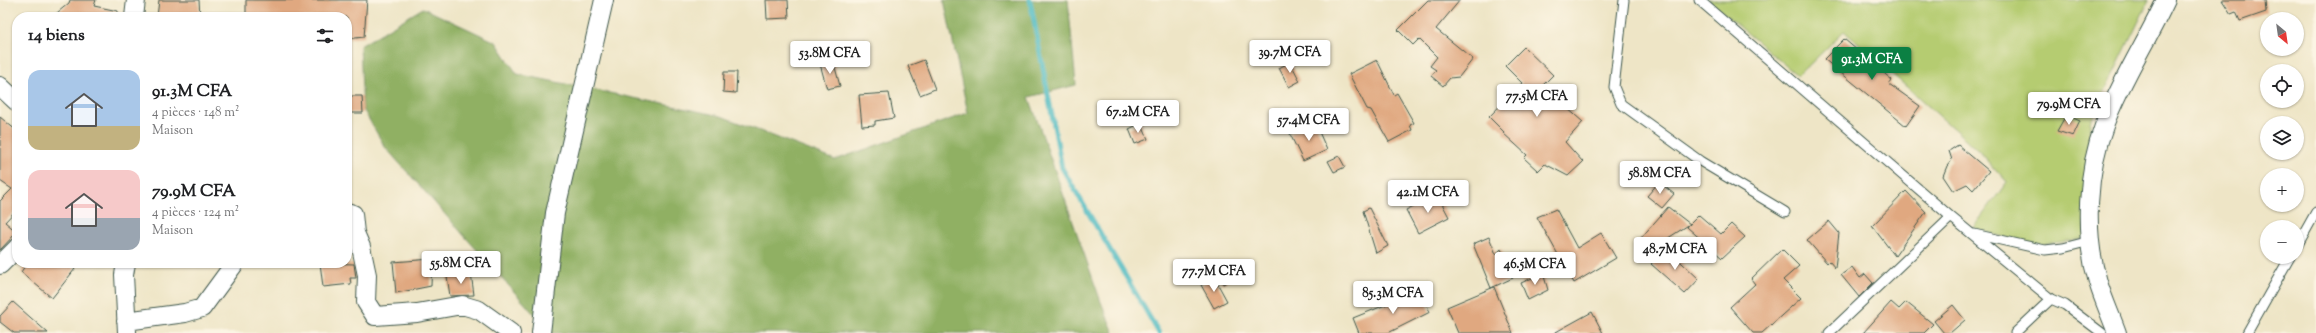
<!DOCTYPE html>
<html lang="fr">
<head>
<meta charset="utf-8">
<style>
  :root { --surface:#fff; --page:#f6f6f6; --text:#202124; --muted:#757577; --accent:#0b8043 }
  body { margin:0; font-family:"Sorts Mill Goudy",serif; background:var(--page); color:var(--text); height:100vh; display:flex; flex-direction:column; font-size:15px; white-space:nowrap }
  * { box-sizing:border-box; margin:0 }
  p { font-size:13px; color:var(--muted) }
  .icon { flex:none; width:22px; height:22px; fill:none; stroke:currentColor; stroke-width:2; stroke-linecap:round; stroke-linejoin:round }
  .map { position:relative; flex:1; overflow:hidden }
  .panel { position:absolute; left:12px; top:12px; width:340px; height:256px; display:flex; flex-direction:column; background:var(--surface); border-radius:16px; box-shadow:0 1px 3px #0004 }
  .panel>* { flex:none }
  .needle { width:26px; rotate:151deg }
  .controls { position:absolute; left:2260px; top:12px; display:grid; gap:8px }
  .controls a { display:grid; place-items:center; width:44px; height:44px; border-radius:50%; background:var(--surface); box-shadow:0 1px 3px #0004; font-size:20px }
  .price { position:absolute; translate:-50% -34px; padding:0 9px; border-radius:4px; background:#fff; color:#222; font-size:13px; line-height:26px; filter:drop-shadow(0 1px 2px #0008) }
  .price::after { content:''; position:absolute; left:50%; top:24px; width:12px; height:9px; margin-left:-6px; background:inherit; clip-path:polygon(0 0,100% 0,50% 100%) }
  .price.active { background:var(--accent); color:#fff }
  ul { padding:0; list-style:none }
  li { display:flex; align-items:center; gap:12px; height:100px; padding:0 16px }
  li span { display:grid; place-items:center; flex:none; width:112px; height:80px; border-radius:12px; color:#555 }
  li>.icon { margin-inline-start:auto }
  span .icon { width:48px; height:48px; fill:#fffc; stroke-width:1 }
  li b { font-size:17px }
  h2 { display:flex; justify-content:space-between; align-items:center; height:48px; padding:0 16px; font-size:17px }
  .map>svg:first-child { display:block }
</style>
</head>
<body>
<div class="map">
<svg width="2316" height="333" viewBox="0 0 2316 333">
  <rect width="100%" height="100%" fill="#fcf5e5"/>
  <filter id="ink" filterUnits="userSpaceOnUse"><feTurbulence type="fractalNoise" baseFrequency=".025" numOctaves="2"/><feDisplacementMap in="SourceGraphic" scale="8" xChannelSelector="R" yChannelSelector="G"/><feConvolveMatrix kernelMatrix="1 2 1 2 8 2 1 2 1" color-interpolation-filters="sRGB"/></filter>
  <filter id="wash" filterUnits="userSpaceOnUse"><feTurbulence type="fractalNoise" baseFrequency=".012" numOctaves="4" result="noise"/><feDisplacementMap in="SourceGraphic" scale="16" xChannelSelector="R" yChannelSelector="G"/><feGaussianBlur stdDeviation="0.9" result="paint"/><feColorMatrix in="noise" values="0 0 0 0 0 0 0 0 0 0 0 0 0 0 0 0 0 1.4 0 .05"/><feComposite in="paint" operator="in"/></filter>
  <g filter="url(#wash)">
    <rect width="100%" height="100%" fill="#eee5c6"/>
    <!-- green -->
    <path fill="#b5cc71" stroke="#6a8452" d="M1708,0h441l-59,122 -5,115c-43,15 -70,3 -112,-9l34,-46 -25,-28 -138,-123 -46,45z"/>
    <!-- forest -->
    <path fill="#90b063" stroke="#58764c" d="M944,0h124l8,85 -47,12 72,205 13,31h-563l-166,-186 -22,-38 -3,-63 63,-38 73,34 21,32 204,42 114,44 133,-47z"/>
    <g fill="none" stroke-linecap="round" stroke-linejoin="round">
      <!-- stream -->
      <path stroke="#4ab9c1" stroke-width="5" d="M1030,0l32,168 97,165"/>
    </g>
    <g id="blocks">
      <!-- building -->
      <path fill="#e0a880" d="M70,0h26l-2,6 24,5v6h-66l17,-14z
        M159,0h40l1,17h-43z
        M246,0h121l-3,37 -17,2v-22h-101z
        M766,0h22l1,18 -22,1z
        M1428,0h32l-24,29 37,30 -14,18 -9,1 -7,8 -12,-10 5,-6 -6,-4 7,-9 -18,-18 -6,6 -15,-15z
        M2222,0h43l1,12 -26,9 -4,-9 -5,2z
        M1844,39l48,41 -3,4 31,22 -14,20 -82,-67z
        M1524,47l29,28 -10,10 8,20 15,2 17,15 -18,20 18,20 -15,14 -23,-12 -7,7 -14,-13 3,-3 -24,-22 1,-1 -15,-15 33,-34 -17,-17z
        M833,60l7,26 -13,3 -7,-25z
        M924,60l11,29 -15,6 -12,-29z
        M1377,60l17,35 3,-2 17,30 -4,2 2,5 -23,12 -18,-32 -4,-1 -18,-35z
        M1290,62l10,19 -11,6 -10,-19z
        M724,72h13l-1,21 -13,-1z
        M889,93l5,25 -19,3v4l-13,1 -3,-31z
        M347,96h15l1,17h-16z
        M2066,115l14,6 -7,15 -16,-5z
        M0,117l17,14v78l-12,13 12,10 -17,18v-49l12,-12 -12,-8z
        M1141,123l7,16 -13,5 -6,-15z
        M1315,123l12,27 -24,11 -13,-27z
        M1958,145l31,26 -16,19 -6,-6 -14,7 -10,-15 4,-10 5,-6 -3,-9z
        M1339,156l6,11 -11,5 -6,-11z
        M1659,182l15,12 -12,14 -15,-12z
        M1906,191l20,21 -31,44 -23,-30z
        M1437,194l12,23 -31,16 -12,-23z
        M1668,207l22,17 -39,25 -11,-10z
        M1369,208l19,38 -12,7 -13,-42z
        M1556,209l21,39 24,-15 15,25 -42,25 -37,-66z
        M1699,215l22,19 10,-10 14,13 -23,21 -35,-31z
        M1829,221l10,12 -4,35 -6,-7 -2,2 -20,-23z
        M1489,237l7,17 5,-5 12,29 -22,10 -18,-44z
        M1666,248l33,31 -14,15 -34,-30z
        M1782,249l17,17 -16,14 18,18 -39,35h-9l-23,-26 25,-23 -4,-5z
        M432,259l-1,27 -35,7 -3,-31z
        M27,263h41l7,6 -23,29 -31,-26z
        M320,263l34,1 2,14h-6l1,6 -28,3z
        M1226,264l8,14 -11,6 -8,-13z
        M1852,267l8,11 5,-4 8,9 -14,14 -18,-22z
        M471,273l3,22 -24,1 -3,-20z
        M1543,273l5,17 -20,10 -7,-17z
        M1214,277l13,24 -13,7 -13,-23z
        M1494,287l19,46h-55l-11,-26z
        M1420,291l10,21 -42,21h-29l-6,-15z
        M13,302l35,31h-34l-14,-11v-6z
        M1891,302l8,7 7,-7 27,22 -9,9h-61z
        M1953,305l12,15 -15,13h-6l-10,-12z
        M1592,312l11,21h-49z"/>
    </g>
  </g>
  <g filter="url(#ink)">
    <use href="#blocks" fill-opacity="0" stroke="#3e564a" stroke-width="1"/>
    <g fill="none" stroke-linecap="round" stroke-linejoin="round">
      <defs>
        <path id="lane" d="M1624,0l-10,87 7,17 79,57 85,51
          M1699,0l252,217 100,82 14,6 37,28
          M1974,234l71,16 18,-2 27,-7
          M2297,246l19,-34
          M1829,333l122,-116
          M2015,333l36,-34
          M2247,333l43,-76"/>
        <path id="street" d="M134,17l2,-17
          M0,86l17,16
          M347,212l6,2 2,19 6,14 6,28 -1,27 9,14 42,-3 45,-8 17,5 32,23
          M126,263l-2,12 3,57
          M0,265l17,-17
          M126,321l59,-8 17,-5 33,-45
          M541,333l14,-120 49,-213
          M2117,333c-6,-17 -14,-34 -19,-51 -15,-49 -11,-112 7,-159 16,-43 42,-82 61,-123"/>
      </defs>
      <!-- lane casing -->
      <use href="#lane" stroke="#3e564a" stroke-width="11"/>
      <!-- street casing -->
      <use href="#street" stroke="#3e564a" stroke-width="20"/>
      <!-- lane -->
      <use href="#lane" stroke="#fff" stroke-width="9"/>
      <!-- street -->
      <use href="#street" stroke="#fff" stroke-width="18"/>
    </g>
  </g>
</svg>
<div class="controls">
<a><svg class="needle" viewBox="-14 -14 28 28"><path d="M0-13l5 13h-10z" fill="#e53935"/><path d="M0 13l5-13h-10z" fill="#757577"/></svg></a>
<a><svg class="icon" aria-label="locate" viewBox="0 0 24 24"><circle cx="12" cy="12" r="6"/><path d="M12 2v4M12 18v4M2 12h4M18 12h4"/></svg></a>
<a><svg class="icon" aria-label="layers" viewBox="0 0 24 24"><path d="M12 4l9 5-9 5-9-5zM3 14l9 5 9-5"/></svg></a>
<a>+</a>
<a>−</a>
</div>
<b class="price" style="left:1290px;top:74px">39.7M CFA</b>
<b class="price" style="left:830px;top:75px">53.8M CFA</b>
<b class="price active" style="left:1872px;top:81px">91.3M CFA</b>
<b class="price" style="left:1537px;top:118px">77.5M CFA</b>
<b class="price" style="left:2069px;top:126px">79.9M CFA</b>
<b class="price" style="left:1138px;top:134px">67.2M CFA</b>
<b class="price" style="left:1309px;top:142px">57.4M CFA</b>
<b class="price" style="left:1660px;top:195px">58.8M CFA</b>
<b class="price" style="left:1428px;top:214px">42.1M CFA</b>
<b class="price" style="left:1675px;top:271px">48.7M CFA</b>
<b class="price" style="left:461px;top:285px">55.8M CFA</b>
<b class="price" style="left:1535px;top:286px">46.5M CFA</b>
<b class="price" style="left:1214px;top:293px">77.7M CFA</b>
<b class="price" style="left:1393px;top:315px">85.3M CFA</b>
<section class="panel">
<h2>14 biens<svg class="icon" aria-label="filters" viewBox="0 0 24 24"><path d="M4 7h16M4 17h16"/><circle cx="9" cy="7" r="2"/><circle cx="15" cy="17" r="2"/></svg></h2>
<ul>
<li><span style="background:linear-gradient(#a9c7e8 70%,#c2b280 0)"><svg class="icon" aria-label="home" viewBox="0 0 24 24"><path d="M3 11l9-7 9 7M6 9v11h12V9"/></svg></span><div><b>91.3M CFA</b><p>4 pièces · 148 m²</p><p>Maison</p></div></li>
<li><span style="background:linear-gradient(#f6c9c9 60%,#9aa5b1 0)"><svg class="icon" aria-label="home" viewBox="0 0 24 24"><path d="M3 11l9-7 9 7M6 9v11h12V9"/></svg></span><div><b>79.9M CFA</b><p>4 pièces · 124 m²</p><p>Maison</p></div></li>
</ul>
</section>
</div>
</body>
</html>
